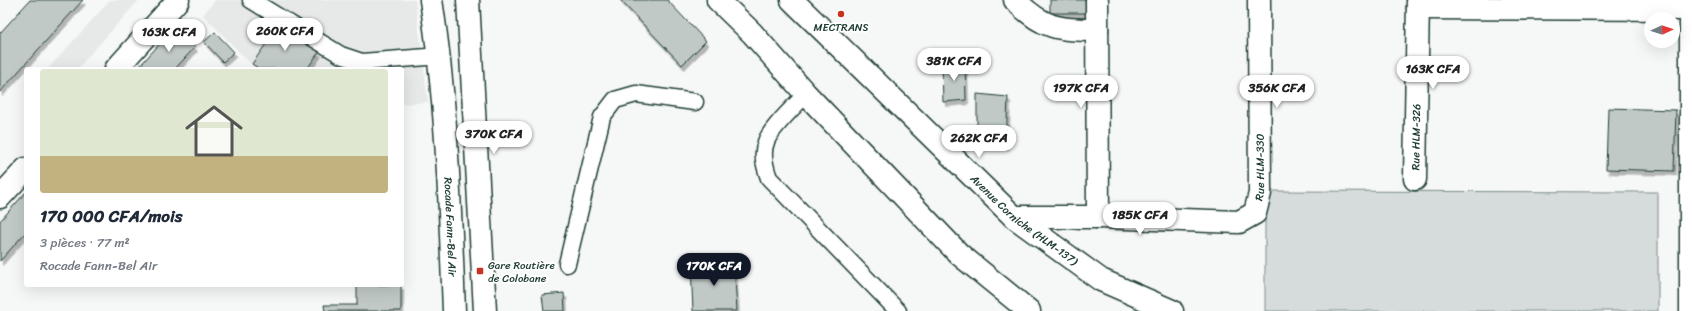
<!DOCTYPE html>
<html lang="fr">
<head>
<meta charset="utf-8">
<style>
  :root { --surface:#fff; --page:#f6f6f7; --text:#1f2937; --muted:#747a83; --line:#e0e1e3; --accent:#111827 }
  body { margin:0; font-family:Sriracha,sans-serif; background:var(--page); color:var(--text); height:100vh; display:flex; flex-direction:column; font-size:15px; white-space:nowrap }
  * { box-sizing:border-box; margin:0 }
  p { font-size:13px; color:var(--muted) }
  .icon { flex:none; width:22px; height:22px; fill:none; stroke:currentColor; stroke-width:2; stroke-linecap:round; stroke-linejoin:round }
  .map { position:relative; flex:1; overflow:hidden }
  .side { position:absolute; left:24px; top:67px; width:380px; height:220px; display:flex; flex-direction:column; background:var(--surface); border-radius:4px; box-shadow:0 4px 16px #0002 }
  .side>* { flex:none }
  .needle { width:26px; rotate:86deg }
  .controls { position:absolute; left:1644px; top:12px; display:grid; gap:8px }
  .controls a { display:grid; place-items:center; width:36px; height:36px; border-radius:50%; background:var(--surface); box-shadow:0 4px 16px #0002; font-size:20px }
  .price { position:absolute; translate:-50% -34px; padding:0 9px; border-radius:14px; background:#fff; color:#222; font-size:13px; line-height:26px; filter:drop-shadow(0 1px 2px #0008) }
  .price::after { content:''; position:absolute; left:50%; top:24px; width:12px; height:9px; margin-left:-6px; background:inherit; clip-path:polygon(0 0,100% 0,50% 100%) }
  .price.active { background:var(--accent); color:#fff }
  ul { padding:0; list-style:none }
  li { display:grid; align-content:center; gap:8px; height:212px; padding:0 16px }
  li+li { border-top:1px solid var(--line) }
  li span { display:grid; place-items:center; height:124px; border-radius:4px; color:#555 }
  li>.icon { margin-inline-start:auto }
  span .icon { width:72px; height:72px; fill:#fffc; stroke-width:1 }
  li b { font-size:17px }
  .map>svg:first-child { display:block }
</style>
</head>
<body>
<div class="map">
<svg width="1692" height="311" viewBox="0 0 1692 311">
  <defs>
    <filter id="shadow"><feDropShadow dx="2.5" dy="4.5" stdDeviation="0" flood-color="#0004"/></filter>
  </defs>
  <rect width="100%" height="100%" fill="#f6f7f7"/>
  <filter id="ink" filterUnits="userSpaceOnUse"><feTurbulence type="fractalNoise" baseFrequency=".025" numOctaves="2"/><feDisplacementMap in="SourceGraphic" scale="8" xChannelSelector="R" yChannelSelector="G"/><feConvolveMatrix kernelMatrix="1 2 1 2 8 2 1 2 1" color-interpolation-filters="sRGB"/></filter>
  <g filter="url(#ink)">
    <!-- built -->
    <path fill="#e6e9e8" d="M110,0h29l-62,69h-29z
      M215,0h200l13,102 -26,2v-35h-146l-53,-54z"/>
    <!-- green -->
    <path fill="#d6dcdb" stroke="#7a8c88" d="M1265,191l393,1v119h-393z"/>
    <!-- building -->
    <path fill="#c0c9c6" stroke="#1f3d34" filter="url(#shadow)" d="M30,0h53l-83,92v-59z
      M620,0h47l39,41 -24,24z
      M1050,0h39l-1,13h-38z
      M280,24l39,28 -12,17h-50l1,-1 -6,-4z
      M180,30l15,17 -20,22h-38l27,-30z
      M215,32l19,20 -11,10 -19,-20z
      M965,63l1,37 -23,2 -1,-37z
      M977,94l31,3 -2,48 -29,-2z
      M1608,108l68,2 -2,61 -68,-2z
      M26,192v40l-26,29v-40z
      M734,262l3,49h-44l-2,-46z
      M357,285h44v26h-76l-1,-6h33z
      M564,293l1,18h-21l-2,-16z"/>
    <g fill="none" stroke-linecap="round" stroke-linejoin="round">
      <defs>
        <path id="lane" d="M251,0l90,55 21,7 78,-6
          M806,94c-10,11 -36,35 -40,48 -5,12 -1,25 3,36l129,133
          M567,264l35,-147 13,-17 21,-6 59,8"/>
        <g id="street">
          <path d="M1015,0c28,29 44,30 82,30"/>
          <path d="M1097,0l1,217"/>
          <path d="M1418,8l274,1"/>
          <path d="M1691,9v302"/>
          <path id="s1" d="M1415,179l3,-179"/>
          <path id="s2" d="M1014,217h84l141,5 16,-9 5,-20 -1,-193"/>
        </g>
        <g id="secondary">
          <path id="s3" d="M431,0c16,103 19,207 23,311"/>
          <path d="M468,0l17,311"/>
          <path id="s4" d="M792,0l222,217 87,63 71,31"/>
          <path d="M116,69l62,-69"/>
          <path d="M0,197l26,-28"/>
        </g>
        <path id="highway" d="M718,0l34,33 54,61 153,160 70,57"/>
      </defs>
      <!-- lane casing -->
      <use href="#lane" stroke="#1f3d34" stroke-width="19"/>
      <!-- street casing -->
      <use href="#street" stroke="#1f3d34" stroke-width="25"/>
      <!-- secondary casing -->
      <use href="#secondary" stroke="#1f3d34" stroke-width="25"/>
      <!-- highway casing -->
      <use href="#highway" stroke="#1f3d34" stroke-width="25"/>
      <!-- lane -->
      <use href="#lane" stroke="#fff" stroke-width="16"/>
      <!-- street -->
      <use href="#street" stroke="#fff" stroke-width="22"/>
      <!-- secondary -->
      <use href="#secondary" stroke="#fff" stroke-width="22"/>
      <!-- highway -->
      <use href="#highway" stroke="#fff" stroke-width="22"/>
    </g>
  </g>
  <!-- markers -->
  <g fill="#c8321e" stroke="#fff" stroke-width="1.5">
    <circle cx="841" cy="14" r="4"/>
    <rect x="476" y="267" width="8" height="8" rx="2"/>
  </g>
  <g text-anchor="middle" stroke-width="3.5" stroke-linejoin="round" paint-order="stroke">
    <!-- poi labels -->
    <g font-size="11" fill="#1f3d34" stroke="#fff">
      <text x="841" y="31">MECTRANS</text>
      <text x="488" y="269" text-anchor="start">Gare Routière<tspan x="488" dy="13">de Colobane</tspan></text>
    </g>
    <!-- street labels -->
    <g font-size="11" fill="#1f3d34" stroke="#fff">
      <text dy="4" stroke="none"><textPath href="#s1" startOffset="42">Rue HLM-326</textPath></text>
      <text dy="4" stroke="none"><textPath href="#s2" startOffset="290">Rue HLM-330</textPath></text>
      <text dy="4" stroke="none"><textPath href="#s4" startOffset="320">Avenue Corniche (HLM-137)</textPath></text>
      <text dy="4" stroke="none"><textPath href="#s3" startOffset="228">Rocade Fann-Bel Air</textPath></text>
    </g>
  </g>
</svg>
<div class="controls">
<a><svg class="needle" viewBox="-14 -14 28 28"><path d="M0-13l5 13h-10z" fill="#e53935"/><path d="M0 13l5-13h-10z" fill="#747a83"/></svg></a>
</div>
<b class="price" style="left:285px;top:52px">260K CFA</b>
<b class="price" style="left:169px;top:53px">163K CFA</b>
<b class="price" style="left:954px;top:82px">381K CFA</b>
<b class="price" style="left:1433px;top:90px">163K CFA</b>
<b class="price" style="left:1081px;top:109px">197K CFA</b>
<b class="price" style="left:1277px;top:109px">356K CFA</b>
<b class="price" style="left:494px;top:155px">370K CFA</b>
<b class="price" style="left:979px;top:159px">262K CFA</b>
<b class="price" style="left:1140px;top:236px">185K CFA</b>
<b class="price active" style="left:714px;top:287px">170K CFA</b>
<section class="side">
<ul>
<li><span style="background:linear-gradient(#dfe7d0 70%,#c2b280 0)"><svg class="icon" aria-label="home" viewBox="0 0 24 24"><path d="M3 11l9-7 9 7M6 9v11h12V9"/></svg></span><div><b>170 000 CFA/mois</b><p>3 pièces · 77 m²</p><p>Rocade Fann-Bel Air</p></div></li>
</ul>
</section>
</div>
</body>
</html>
